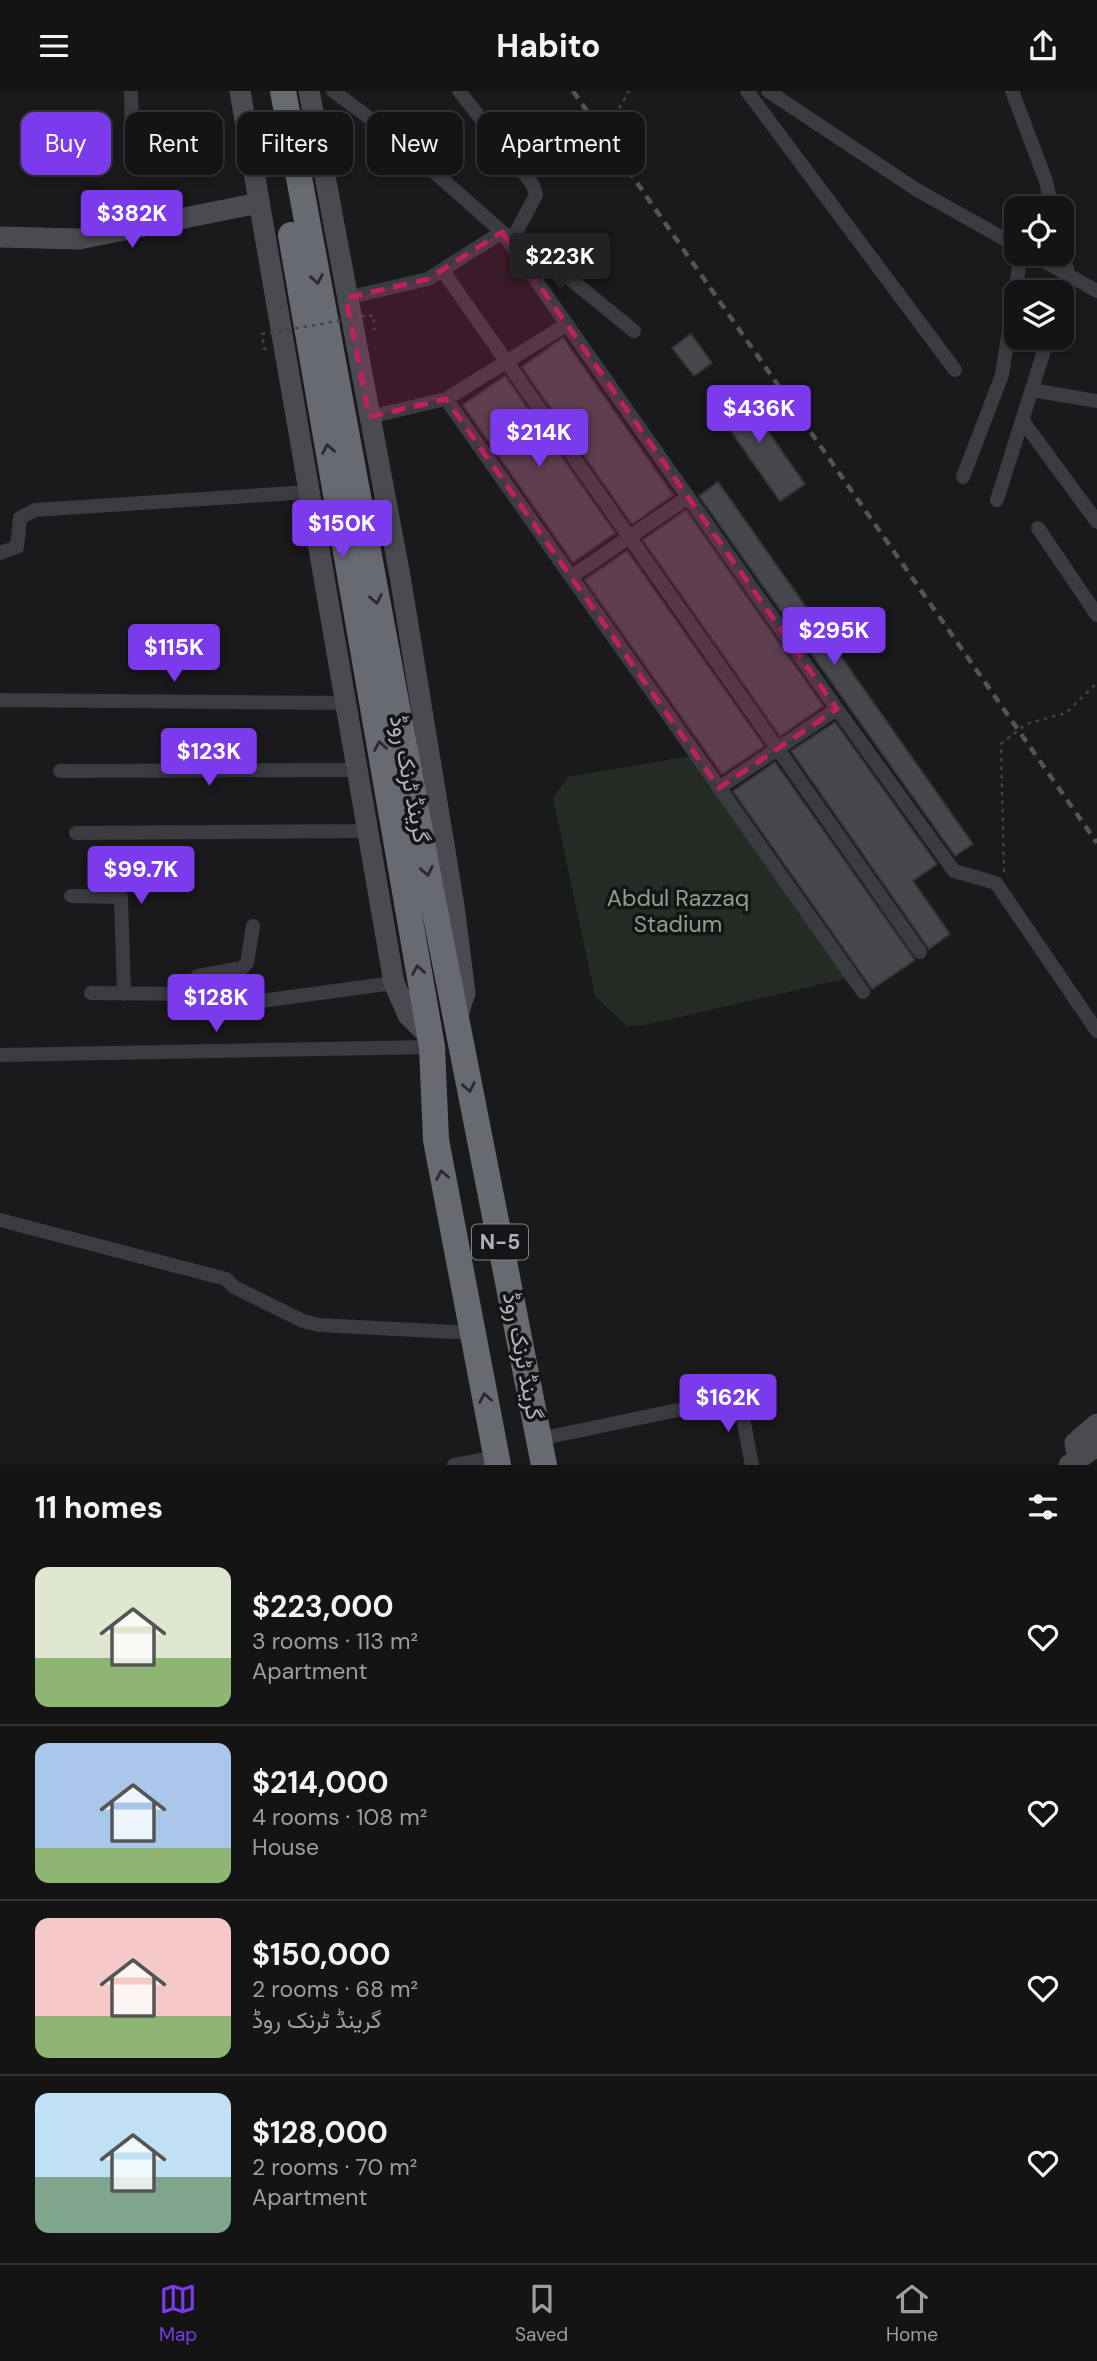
<!DOCTYPE html>
<html lang="en">
<head>
<meta charset="utf-8">
<style>
  :root { --surface:#141415; --page:#212122; --text:#f1f3f6; --muted:#9d9ea0; --line:#333334; --accent:#7c3aed }
  body { margin:0; font-family:"DM Sans",Vazirmatn,sans-serif; background:var(--page); color:var(--text); height:100vh; display:flex; flex-direction:column; font-size:26px; white-space:nowrap }
  * { box-sizing:border-box; margin:0 }
  p { font-size:23px; color:var(--muted) }
  .icon { flex:none; width:38px; height:38px; fill:none; stroke:currentColor; stroke-width:2; stroke-linecap:round; stroke-linejoin:round }
  .map { position:relative; height:1374px; overflow:hidden }
  .side { display:flex; flex-direction:column; background:var(--surface); flex:1 }
  .side>* { flex:none }
  .banner { position:absolute; left:21px; top:21px; width:700px; height:63px; display:flex; gap:14px }
  .controls { position:absolute; left:1004px; top:105px; display:grid; gap:14px }
  .controls a { display:grid; place-items:center; width:70px; height:70px; border-radius:14px; background:var(--surface); box-shadow:0 4px 10px #0003,0 0 0 2px var(--line); font-size:35px }
  .price { position:absolute; translate:-50% -60px; padding:0 16px; border-radius:7px; background:var(--accent); color:#fff; font-size:23px; line-height:46px; filter:drop-shadow(0 2px 4px #0008) }
  .price::after { content:''; position:absolute; left:50%; top:42px; width:21px; height:16px; margin-left:-10px; background:inherit; clip-path:polygon(0 0,100% 0,50% 100%) }
  .price.selected { background:#222; color:#fff }
  ul { padding:0; list-style:none }
  li { display:flex; align-items:center; gap:21px; height:175px; padding:0 35px }
  li+li { border-top:2px solid var(--line) }
  li span { display:grid; place-items:center; flex:none; width:196px; height:140px; border-radius:14px; color:#555 }
  li>.icon { margin-inline-start:auto }
  span .icon { width:84px; height:84px; fill:#fffc; stroke-width:1 }
  li b { font-size:30px }
  h2 { display:flex; justify-content:space-between; align-items:center; height:84px; padding:0 35px; font-size:30px }
  .pill { padding:0 24px; border-radius:14px; background:var(--surface); box-shadow:0 4px 10px #0003,0 0 0 2px var(--line); font-size:24px; line-height:63px }
  .pill.selected { background:var(--accent); color:#fff }
  header { display:flex; justify-content:space-between; align-items:center; height:91px; padding:0 35px; background:var(--surface); font-size:32px; font-weight:700 }
  .menu { display:flex; justify-content:space-around; align-items:center; height:98px; border-top:2px solid var(--line); background:var(--surface); font-size:19px; color:var(--muted) }
  .menu a { display:grid; justify-items:center; gap:4px }
  .menu .selected { color:var(--accent) }
  .map>svg:first-child { display:block }
</style>
</head>
<body>
<header><svg class="icon" aria-label="menu" viewBox="0 0 24 24"><path d="M4 6h16M4 12h16M4 18h16"/></svg>Habito<svg class="icon" aria-label="share" viewBox="0 0 24 24"><path d="M12 15V3M7 8l5-5 5 5M5 13v7h14v-7"/></svg></header>
<div class="map">
<svg width="1097" height="1374" viewBox="0 0 1097 1374">
  <rect width="100%" height="100%" fill="#1a1a1c"/>
  <!-- green -->
  <path fill="#242c25" d="M691,665l157,222 -203,47 -18,1 -32,-30 -42,-198 15,-21z"/>
  <!-- building -->
  <path fill="#47484c" stroke="#343438" stroke-width="2" d="M691,243l21,29 -18,13 -22,-28z
    M563,247l110,157 -41,29 -110,-157z
    M505,285l110,157 -42,29 -110,-157z
    M738,298l67,95 -25,17 -67,-95z
    M718,391l255,362 -18,12 -256,-360z
    M686,419l137,196 -43,30 -137,-196z
    M627,460l137,195 -42,28 -137,-194z
    M835,631l102,142 -24,17 37,53 -21,15 -138,-198z
    M775,671l140,198 -43,29 -139,-198z"/>
  <g fill="none" stroke-linecap="round" stroke-linejoin="round">
    <!-- path -->
    <path stroke="#424347" stroke-width="2.5" stroke-dasharray="3.5 5" stroke-linecap="butt" d="M540,80l75,-55 14,-25
      M369,225l4,-1 2,14h-4
      M265,242l-3,1 2,15 3,-1
      M1004,781l-3,-128 25,-20 40,-11 31,-30"/>
    <!-- street -->
    <path stroke="#3b3c41" stroke-width="14" d="M131,0l1,64
      M333,0l58,43 111,98 335,477 117,162 42,12 101,148
      M459,0l74,94 3,10 -26,49
      M747,0l208,279
      M768,0l149,99 100,56
      M1012,0l34,90 6,27
      M1062,159l6,24 -6,19
      M1031,163l66,37
      M443,180l477,681
      M346,207l82,-19 74,-47 51,33 81,66
      M1032,299l65,11
      M446,308l417,593
      M369,326l77,-18 120,-74
      M1022,329l75,102
      M963,386l39,-102 19,-121
      M997,409l51,-162
      M1038,437l59,87
      M0,462l17,-6 3,-29 15,-8 274,-18
      M571,486l117,-80
      M0,609l347,3
      M60,680l298,-1
      M719,697l118,-79
      M76,742l292,-2
      M71,805l50,1 3,97
      M91,902l104,1 1,12 5,3 193,-26
      M195,903v-15l3,-3 44,-8 5,-5 6,-37
      M0,964l432,-8
      M0,1129l226,59 8,8 69,34 16,4 154,8
      M739,1306l13,68
      M539,1348l220,-46
      M454,1374l43,-8"/>
    <!-- secondary -->
    <path stroke="#4a4b50" stroke-width="21" d="M240,0l154,892 14,32 22,22
      M309,0l91,485 54,330 11,87 -9,27
      M0,146l79,2 180,-36
      M1078,1367l-3,-15 22,-19
      M1069,1374l28,-19"/>
    <!-- highway -->
    <path stroke="#686a71" stroke-width="26" d="M283,0l148,800 113,574
      M291,144l141,812 4,93 62,325"/>
    <!-- rail -->
    <path stroke="#535459" stroke-width="4.5" stroke-dasharray="9 7" stroke-linecap="butt" d="M573,0l524,752"/>
    <!-- path-bridge -->
    <path stroke="#424347" stroke-width="2.5" stroke-dasharray="3.5 5" stroke-linecap="butt" d="M270,242l95,-17"/>
  </g>
  <!-- one-way arrows -->
  <defs><path id="oneway-chevron" d="M-2-3.5L2.5 0L-2 3.5" fill="none" stroke-width="1.6" stroke-linecap="round" stroke-linejoin="round" transform="scale(1.75)"/></defs>
  <g stroke="#2a2a2e">
    <use href="#oneway-chevron" transform="translate(317 188) rotate(80)"/>
    <use href="#oneway-chevron" transform="translate(328 358) rotate(-100)"/>
    <use href="#oneway-chevron" transform="translate(376 508) rotate(79)"/>
    <use href="#oneway-chevron" transform="translate(380 655) rotate(-100)"/>
    <use href="#oneway-chevron" transform="translate(427 780) rotate(79)"/>
    <use href="#oneway-chevron" transform="translate(418 879) rotate(-100)"/>
    <use href="#oneway-chevron" transform="translate(469 996) rotate(79)"/>
    <use href="#oneway-chevron" transform="translate(442 1084) rotate(-101)"/>
    <use href="#oneway-chevron" transform="translate(485 1307) rotate(-101)"/>
  </g>
  <!-- marked area -->
  <path fill="#c12060" fill-opacity="0.2" stroke="#c12060" stroke-width="5" stroke-dasharray="14 9" stroke-linejoin="round" d="M502,141l335,477 -118,79 -273,-389 -77,18 -23,-119 82,-19z"/>
  <g text-anchor="middle" stroke-width="7" stroke-linejoin="round" paint-order="stroke">
    <!-- shield labels -->
    <rect fill="#151517" stroke="#808389" stroke-width="2" x="472" y="1133.5" width="56" height="35" rx="5"/>
    <g font-size="21" font-weight="bold" fill="#aeb2ba">
      <text x="500" y="1158">N-5</text>
    </g>
    <!-- street labels -->
    <g font-size="23" fill="#aeb2ba" stroke="#151517">
      <text transform="translate(410 688) rotate(79)" y="8">گرینڈ ٹرنک روڈ</text>
      <text transform="translate(523 1265) rotate(79)" y="8">گرینڈ ٹرنک روڈ</text>
    </g>
    <!-- park labels -->
    <g font-size="23" fill="#87a389" stroke="#151517">
      <text x="678" y="815">Abdul Razzaq<tspan x="678" dy="26">Stadium</tspan></text>
    </g>
  </g>
</svg>
<div class="controls">
<a><svg class="icon" aria-label="locate" viewBox="0 0 24 24"><circle cx="12" cy="12" r="6"/><path d="M12 2v4M12 18v4M2 12h4M18 12h4"/></svg></a>
<a><svg class="icon" aria-label="layers" viewBox="0 0 24 24"><path d="M12 4l9 5-9 5-9-5zM3 14l9 5 9-5"/></svg></a>
</div>
<b class="price" style="left:132px;top:159px">$382K</b>
<b class="price selected" style="left:560px;top:202px">$223K</b>
<b class="price" style="left:759px;top:354px">$436K</b>
<b class="price" style="left:539px;top:378px">$214K</b>
<b class="price" style="left:342px;top:469px">$150K</b>
<b class="price" style="left:834px;top:576px">$295K</b>
<b class="price" style="left:174px;top:593px">$115K</b>
<b class="price" style="left:209px;top:697px">$123K</b>
<b class="price" style="left:141px;top:815px">$99.7K</b>
<b class="price" style="left:216px;top:943px">$128K</b>
<b class="price" style="left:728px;top:1343px">$162K</b>
<div class="banner">
<a class="pill selected">Buy</a>
<a class="pill">Rent</a>
<a class="pill">Filters</a>
<a class="pill">New</a>
<a class="pill">Apartment</a>
</div>
</div>
<section class="side">
<h2>11 homes<svg class="icon" aria-label="filters" viewBox="0 0 24 24"><path d="M4 7h16M4 17h16"/><circle cx="9" cy="7" r="2"/><circle cx="15" cy="17" r="2"/></svg></h2>
<ul>
<li><span style="background:linear-gradient(#dfe7d0 65%,#8fb573 0)"><svg class="icon" aria-label="home" viewBox="0 0 24 24"><path d="M3 11l9-7 9 7M6 9v11h12V9"/></svg></span><div><b>$223,000</b><p>3 rooms · 113 m²</p><p>Apartment</p></div><svg class="icon" aria-label="heart" viewBox="0 0 24 24"><path d="M12 20l-8-8c-3-5 5-10 8-4 3-6 11-1 8 4z"/></svg></li>
<li><span style="background:linear-gradient(#a9c7e8 75%,#8fb573 0)"><svg class="icon" aria-label="home" viewBox="0 0 24 24"><path d="M3 11l9-7 9 7M6 9v11h12V9"/></svg></span><div><b>$214,000</b><p>4 rooms · 108 m²</p><p>House</p></div><svg class="icon" aria-label="heart" viewBox="0 0 24 24"><path d="M12 20l-8-8c-3-5 5-10 8-4 3-6 11-1 8 4z"/></svg></li>
<li><span style="background:linear-gradient(#f6c9c9 70%,#8fb573 0)"><svg class="icon" aria-label="home" viewBox="0 0 24 24"><path d="M3 11l9-7 9 7M6 9v11h12V9"/></svg></span><div><b>$150,000</b><p>2 rooms · 68 m²</p><p>گرینڈ ٹرنک روڈ</p></div><svg class="icon" aria-label="heart" viewBox="0 0 24 24"><path d="M12 20l-8-8c-3-5 5-10 8-4 3-6 11-1 8 4z"/></svg></li>
<li><span style="background:linear-gradient(#bfe0f5 60%,#7fa58c 0)"><svg class="icon" aria-label="home" viewBox="0 0 24 24"><path d="M3 11l9-7 9 7M6 9v11h12V9"/></svg></span><div><b>$128,000</b><p>2 rooms · 70 m²</p><p>Apartment</p></div><svg class="icon" aria-label="heart" viewBox="0 0 24 24"><path d="M12 20l-8-8c-3-5 5-10 8-4 3-6 11-1 8 4z"/></svg></li>
</ul>
</section>
<nav class="menu">
<a class="selected"><svg class="icon" aria-label="map" viewBox="0 0 24 24"><path d="M3 6l6-2 6 2 6-2v14l-6 2-6-2-6 2zM9 4v14M15 6v14"/></svg>Map</a>
<a><svg class="icon" aria-label="saved" viewBox="0 0 24 24"><path d="M7 4h10v16l-5-4-5 4z"/></svg>Saved</a>
<a><svg class="icon" aria-label="home" viewBox="0 0 24 24"><path d="M3 11l9-7 9 7M6 9v11h12V9"/></svg>Home</a>
</nav>
</body>
</html>
